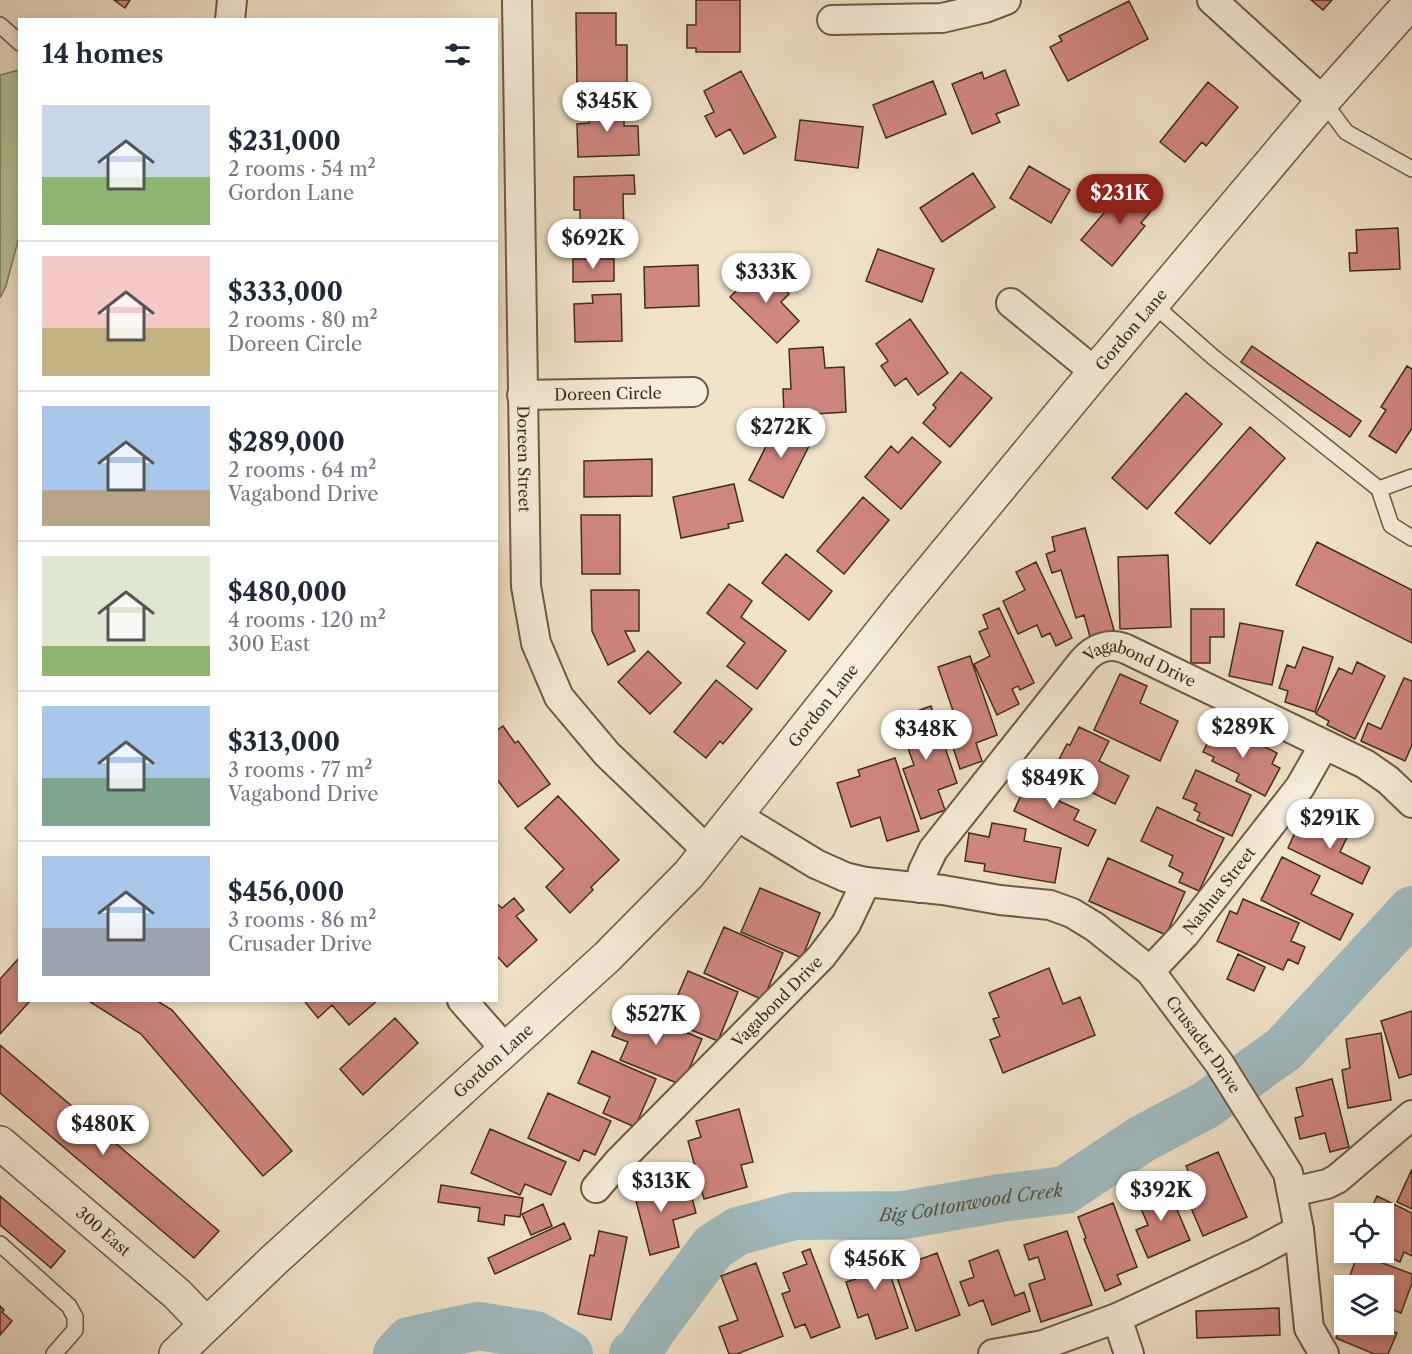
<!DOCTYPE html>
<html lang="en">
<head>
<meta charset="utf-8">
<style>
  :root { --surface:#fff; --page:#f6f6f7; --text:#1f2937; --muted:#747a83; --line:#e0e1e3; --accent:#8f2418 }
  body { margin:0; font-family:"Libre Caslon Text",serif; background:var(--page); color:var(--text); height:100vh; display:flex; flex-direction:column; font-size:22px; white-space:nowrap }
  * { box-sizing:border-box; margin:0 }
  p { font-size:20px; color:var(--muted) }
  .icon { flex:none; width:33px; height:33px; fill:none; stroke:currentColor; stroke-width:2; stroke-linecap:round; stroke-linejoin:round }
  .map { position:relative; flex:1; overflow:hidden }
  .side { position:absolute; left:18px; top:18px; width:480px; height:984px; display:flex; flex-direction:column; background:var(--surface); border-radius:0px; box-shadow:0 3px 9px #0003 }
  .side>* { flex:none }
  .tools { position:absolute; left:1334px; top:1203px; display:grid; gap:12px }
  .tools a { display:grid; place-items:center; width:60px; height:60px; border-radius:0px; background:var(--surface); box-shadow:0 3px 9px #0003; font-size:30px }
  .price { position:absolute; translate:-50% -51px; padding:0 14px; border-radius:21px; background:#fff; color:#222; font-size:20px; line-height:39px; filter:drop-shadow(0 2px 3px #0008) }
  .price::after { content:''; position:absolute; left:50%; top:36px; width:18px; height:14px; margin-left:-9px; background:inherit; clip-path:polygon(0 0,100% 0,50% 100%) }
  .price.active { background:var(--accent); color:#fff }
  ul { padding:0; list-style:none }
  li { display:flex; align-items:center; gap:18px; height:150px; padding:0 24px }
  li+li { border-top:2px solid var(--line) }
  li span { display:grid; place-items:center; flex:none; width:168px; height:120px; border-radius:0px; color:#555 }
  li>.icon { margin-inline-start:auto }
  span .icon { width:72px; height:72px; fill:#fffc; stroke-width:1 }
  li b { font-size:26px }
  h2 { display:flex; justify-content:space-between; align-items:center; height:72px; padding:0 24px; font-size:26px }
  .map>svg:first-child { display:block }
</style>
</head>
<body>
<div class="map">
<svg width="1412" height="1354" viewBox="0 0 1412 1354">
  <rect width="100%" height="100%" fill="#f1e3c9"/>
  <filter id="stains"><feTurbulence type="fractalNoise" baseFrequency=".00333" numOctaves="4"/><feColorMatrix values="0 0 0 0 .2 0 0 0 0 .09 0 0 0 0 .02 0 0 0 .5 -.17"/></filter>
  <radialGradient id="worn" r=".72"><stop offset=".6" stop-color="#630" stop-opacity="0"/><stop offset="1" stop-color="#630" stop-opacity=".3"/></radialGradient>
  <!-- green -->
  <path fill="#b5c59a" stroke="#7a7a58" stroke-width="1.5" d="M19,70v167l-13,49 -6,12v-223z"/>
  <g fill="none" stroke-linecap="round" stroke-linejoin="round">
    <!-- river -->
    <g stroke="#a0bbc1" stroke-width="48">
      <path d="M397,1354l12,-13 69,-15 57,9 34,19"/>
      <path id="s1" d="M633,1354l6,-3 12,-20 62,-84 25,-16 56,-15 110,-1 97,-17 64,-8 77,-51 64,-34 78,-56 128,-139"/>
    </g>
  </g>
  <!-- building -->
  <path fill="#d08680" stroke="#402f16" stroke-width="1.5" d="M114,0h16l-5,8z
    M696,0h44v52h-44v-4h-9v-23h9z
    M1311,0h21l-9,10z
    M1129,1l19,38 -80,42 -18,-34 12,-6 -3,-5z
    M576,13h40v32h11v40h-50z
    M1005,70l14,35 -23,9 4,8 -28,12 -20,-50 30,-12 2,7z
    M741,71l35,66 -32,17 -14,-25 -14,8 -11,-21 9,-4 -10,-21z
    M933,81l13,33 -60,24 -13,-33z
    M1208,82l30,25 -32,39 -4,-4 -17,20 -25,-20z
    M624,102v24h14l1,29 -61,2 -1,-33 12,-1v-20z
    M800,120l63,7 -5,41 -63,-8z
    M1029,166l41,24 -19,33 -41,-25z
    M973,173l22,34 -53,35 -22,-34z
    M634,175l1,19h-12l1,40h-44v-24h-6v-33z
    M1134,184l23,20 -16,19 4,3 -33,40 -31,-26 34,-40 3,3z
    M1398,228l2,41 -50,2 -1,-18h8l-1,-23z
    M878,249l56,20 -12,33 -56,-21z
    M573,259h41v22l-41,1z
    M698,265l1,41 -54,2 -1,-41z
    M761,266l28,28 -8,8 18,19 -22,22 -47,-46z
    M621,294l1,47 -47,1 -1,-38 19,-1 -1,-8z
    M910,319l38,54 -30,22 -12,-17 -11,8 -14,-20 7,-5 -12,-17z
    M1252,346l109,75 -11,16 -109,-75z
    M823,347l2,21 19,-1 2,45 -62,4 -1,-27h8l-2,-40z
    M1407,366l5,3v59l-16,25 -27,-17 17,-26 -5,-3z
    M961,372l31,26 -42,49 -27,-24 13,-15 -3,-3z
    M1186,393l36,31 -75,85 -35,-31z
    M779,421l34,17 -30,60 -34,-18z
    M1250,427l35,31 -75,86 -35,-31z
    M912,437l29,25 -40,47 -36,-32 26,-31 7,7z
    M652,459v37l-68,1v-36z
    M734,484l9,37 -15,3 1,4 -48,10 -8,-41z
    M863,497l26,23 -45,54 -27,-23z
    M581,515h39v59h-38z
    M1085,528l29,102 -24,7 -6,-22 -8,3 -15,-48 -9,3 -6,-19 9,-3 -3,-14z
    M1317,542l95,48v53l-116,-58z
    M786,554l46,37 -23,29 -47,-37z
    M1168,555l3,72 -51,2 -2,-72z
    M1036,562l36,76 -16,8 -6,-13 -8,4 -5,-12 -19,9 -15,-33 22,-11 -9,-18z
    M729,584l23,17 -11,16 45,34 -29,38 -30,-23 18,-23 -38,-30z
    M591,590h48v41h-14l10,20 -27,14 -16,-34z
    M999,608l35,75 -14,7 -2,-4 -6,3 7,15 -22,11 -23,-51 16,-8 -11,-24 9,-4 -5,-13z
    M1191,609h33v28h-14v26h-19z
    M1240,623l43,8 -11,54 -43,-9z
    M1303,647l30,10 -18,55 -30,-10 3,-11 -9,-3 8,-23 8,3z
    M648,651l33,32 -31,31 -32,-32z
    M970,656l27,79 -21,8 6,18 -22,8 -10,-31 11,-4 -23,-67z
    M1357,662l28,14 -30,63 -28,-14 2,-4 -13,-7 23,-46 13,6z
    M1120,674l27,12 -7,17 38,18 -18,40 -66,-31z
    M1404,678l8,3v64l-7,16 -44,-20 7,-18 13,6z
    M716,680l36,29 -29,35 -3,-3 -14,17 -32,-26z
    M931,706l26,77 -19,7 7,20 -24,9 -18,-50 11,-4 -17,-47z
    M1218,723l59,30 -5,11 8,4 -15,28 -29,-15 3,-7 -27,-13 2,-4 -11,-5z
    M503,726l12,17 3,-2 32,43 -32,23 -22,-29v-47z
    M1079,727l30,14 -10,20 30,15 -14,28 -63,-31 15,-29 3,1z
    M895,758l24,73 -32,10 -7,-24 -29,10 -14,-44 23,-7 -2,-6z
    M1196,770l55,25 -19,41 -35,-16 3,-7 -6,-3 3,-6 -14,-6z
    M1043,772l22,10 -8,18 22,10 -5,10 22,10 -8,16 -74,-35 11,-25 9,4z
    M558,796l61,64 -28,27 2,3 -23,23 -24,-26 18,-18 -39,-41z
    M1157,807l67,31 -25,53 -20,-9 4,-9 -14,-7 4,-10 -32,-15z
    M1334,817l18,10 -12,25 30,15 -8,17 -74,-36 10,-22 25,12z
    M992,823l34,6 -2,12 37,7 -6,35 -71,-12 1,-7 -20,-3 4,-28 20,4z
    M1282,857l38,19 -9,18 42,20 -13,26 -79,-40z
    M1108,858l77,34 -19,43 -77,-34z
    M760,888l60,25 -18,45 -61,-26z
    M514,898l10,12 -8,6 21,24 -30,27 -11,-12v-52l6,5z
    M1243,899l56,24 -8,18 14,6 -7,17 -10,-5 -5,11 -66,-29 13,-30 7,3z
    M724,927l59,26 -20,47 -59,-27z
    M1238,954l27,13 -11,24 -27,-12z
    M20,957v43h11l-31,34v-55z
    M1049,968l14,36 17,-7 15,38 -92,38 -13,-33 10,-4 -7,-17 6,-2 -10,-24z
    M688,971l50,21 -20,49 -34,-14 6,-16 -16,-7z
    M87,1000h69l16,10 120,141 -29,25 -122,-142z
    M306,1000h72l-29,25 -17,-20 -14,13 -13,-16z
    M624,1006l78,33 -20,46 -62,-25 8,-18 -16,-6z
    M1412,1011v63l-13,4 -18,-57z
    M395,1018l23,25 -55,52 -23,-26z
    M1381,1033l10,67 -43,8 -6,-38 8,-2 -4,-29z
    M0,1045l219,186 -25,27 -194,-165z
    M592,1051l64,28 -21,48 -32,-14 7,-16 -32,-14z
    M1332,1079l17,68 -19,5 -5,-19 -25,6 -5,-21 8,-2 -7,-28z
    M548,1093l63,28 -16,34 -11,-5 -5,11 -51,-23z
    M739,1109l14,53 -12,3 6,22 -43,12 -16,-58 13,-4 -5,-16z
    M490,1129l76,33 -15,33 -26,-11 -5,11 -49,-22z
    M1218,1152l29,65 -44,19 -17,-40 11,-4 -11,-26z
    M1412,1169v40l-15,-7z
    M666,1176l5,19 19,-5 6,23 -23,7 6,27 -29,8 -18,-70z
    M1166,1184l24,56 -42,18 -12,-28 12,-5 -12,-28z
    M441,1185l82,13 -3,19 -15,-2 -1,10 -26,-4 2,-13 -42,-6z
    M0,1196l65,55 -14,17 -51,-43z
    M1377,1196l35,17v43l-8,-4 -4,10 -20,-10h3v-38h-14z
    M1113,1203l24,64 -20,8 4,9 -16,7 -21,-52 2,-1 -8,-21z
    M543,1204l9,22 -21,9 -9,-21z
    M564,1223l7,16 -76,35 -7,-16z
    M599,1231l28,6 -16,83 -33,-6 12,-59 4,1z
    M1067,1231l25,74 -51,17 -12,-38 16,-5 -7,-22 -9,3 -5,-15z
    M879,1241l29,87 -32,11 -8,-25 -10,4 -12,-36 10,-3 -9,-27z
    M810,1249l30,78 -29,11 -6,-14 -10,4 -13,-34 8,-3 -7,-18 24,-9 -5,-12z
    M998,1250l17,46 9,-4 6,19 -38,14 -9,-25 -14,6 -9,-24 14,-5 -5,-16z
    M937,1253l23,62 -44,16 -22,-62z
    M1358,1254l54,20v9l-11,30 -18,-7v-20h-37z
    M756,1263l27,73 -46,18h-8l-10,-27 19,-7 -17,-44z
    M0,1306l4,4 -2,2 10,9 -12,14z
    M1279,1308l1,27 -83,3 -1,-27z
    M1344,1320v4h34l19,9 -9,21h-14l-38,-16z"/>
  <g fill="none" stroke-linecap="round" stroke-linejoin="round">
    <defs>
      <path id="service" d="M0,25l20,18
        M1323,101l23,31 66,37
        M1153,304l60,53 166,132 12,36 21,13
        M1379,489l33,-12
        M0,1244l69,62 6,11v13l-21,24"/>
      <g id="minor">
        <path id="s2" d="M517,0l9,586 10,57 23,54 48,57 101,97"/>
        <path d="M1212,0l111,101"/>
        <path d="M230,20l2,-20"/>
        <path d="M832,20l110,-2 43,-10 21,-8"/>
        <path d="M1011,303l84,69"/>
        <path id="s3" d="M522,395l171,-3"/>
        <path id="s4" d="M737,816l79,48 29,13 21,5 77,8 57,10 50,5 22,8 23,14 55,44 69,92 69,110 11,57 10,98 15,26"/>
        <path id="s5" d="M920,888l3,-17 10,-21 150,-189c11,-13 26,-19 43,-12l239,115 23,16 24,23"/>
        <path id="s6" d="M1150,971l35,-37 115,-147 24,-42"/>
        <path d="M462,1000l44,50"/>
        <path id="s7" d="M596,1188l23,-27 202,-204 25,-33 20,-42"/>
        <path d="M1292,1192l35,-8 10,-5 75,-64"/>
        <path d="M1117,1318l12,36"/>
        <path d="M993,1354l50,-9 74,-27 137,-64 45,-24"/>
      </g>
      <g id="tertiary">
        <path id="s8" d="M0,1143l177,151 29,30"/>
        <path id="s9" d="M176,1354l98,-94 333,-303 82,-83 213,-268 193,-234 228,-271 89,-100"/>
      </g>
    </defs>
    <!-- service casing -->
    <use href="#service" stroke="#6c5c43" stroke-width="18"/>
    <!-- minor casing -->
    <use href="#minor" stroke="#6c5c43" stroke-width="32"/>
    <!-- tertiary casing -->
    <use href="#tertiary" stroke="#6c5c43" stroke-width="36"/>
    <!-- service -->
    <use href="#service" stroke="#f6eddc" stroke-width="15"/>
    <!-- minor -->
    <use href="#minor" stroke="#f6eddc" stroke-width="28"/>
    <!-- tertiary -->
    <use href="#tertiary" stroke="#f6eddc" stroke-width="33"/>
  </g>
  <g text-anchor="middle" stroke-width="5" stroke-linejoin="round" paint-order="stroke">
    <!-- street labels -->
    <g font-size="16" fill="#402f16" stroke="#f6eddc">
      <text dy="6" stroke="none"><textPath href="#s9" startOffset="1404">Gordon Lane</textPath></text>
      <text dy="6" stroke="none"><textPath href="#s3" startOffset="86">Doreen Circle</textPath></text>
      <text dy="6" stroke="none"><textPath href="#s2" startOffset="459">Doreen Street</textPath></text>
      <text dy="6" stroke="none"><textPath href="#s5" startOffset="346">Vagabond Drive</textPath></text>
      <text dy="6" stroke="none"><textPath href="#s9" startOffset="918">Gordon Lane</textPath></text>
      <text dy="6" stroke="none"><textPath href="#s6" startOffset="106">Nashua Street</textPath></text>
      <text dy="6" stroke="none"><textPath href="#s7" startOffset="260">Vagabond Drive</textPath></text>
      <text dy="6" stroke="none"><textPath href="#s4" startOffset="543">Crusader Drive</textPath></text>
      <text dy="6" stroke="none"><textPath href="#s9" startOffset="432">Gordon Lane</textPath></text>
      <text dy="6" stroke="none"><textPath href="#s8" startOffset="136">300 East</textPath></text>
    </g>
    <!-- water labels -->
    <g font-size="18" font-style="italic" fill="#585241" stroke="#f6eddc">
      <text dy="6" stroke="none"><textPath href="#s1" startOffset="400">Big Cottonwood Creek</textPath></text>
    </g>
  </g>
  <rect width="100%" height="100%" filter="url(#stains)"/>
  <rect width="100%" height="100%" fill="url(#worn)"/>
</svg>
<div class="tools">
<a><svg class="icon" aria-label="locate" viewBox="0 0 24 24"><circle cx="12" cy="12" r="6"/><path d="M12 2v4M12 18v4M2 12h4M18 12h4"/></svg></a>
<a><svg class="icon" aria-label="layers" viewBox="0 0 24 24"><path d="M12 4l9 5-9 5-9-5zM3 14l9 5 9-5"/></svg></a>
</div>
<b class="price" style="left:607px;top:133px">$345K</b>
<b class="price active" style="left:1120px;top:225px">$231K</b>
<b class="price" style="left:593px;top:270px">$692K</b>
<b class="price" style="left:766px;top:304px">$333K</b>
<b class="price" style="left:781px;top:459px">$272K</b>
<b class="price" style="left:1243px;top:759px">$289K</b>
<b class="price" style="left:926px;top:761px">$348K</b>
<b class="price" style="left:1053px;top:810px">$849K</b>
<b class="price" style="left:1330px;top:850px">$291K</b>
<b class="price" style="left:656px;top:1046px">$527K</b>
<b class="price" style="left:103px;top:1156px">$480K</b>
<b class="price" style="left:661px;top:1213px">$313K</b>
<b class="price" style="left:1161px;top:1222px">$392K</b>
<b class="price" style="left:875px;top:1291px">$456K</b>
<section class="side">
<h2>14 homes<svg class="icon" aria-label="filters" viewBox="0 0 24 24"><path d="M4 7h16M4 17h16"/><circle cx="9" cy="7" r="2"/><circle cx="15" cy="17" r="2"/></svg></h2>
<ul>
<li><span style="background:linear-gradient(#c9d6e8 60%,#8fb573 0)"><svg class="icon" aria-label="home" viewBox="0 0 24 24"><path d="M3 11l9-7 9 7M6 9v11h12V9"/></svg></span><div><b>$231,000</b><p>2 rooms · 54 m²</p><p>Gordon Lane</p></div></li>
<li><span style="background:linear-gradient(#f6c9c9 60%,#c2b280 0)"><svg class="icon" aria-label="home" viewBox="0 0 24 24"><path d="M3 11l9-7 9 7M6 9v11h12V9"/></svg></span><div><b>$333,000</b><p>2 rooms · 80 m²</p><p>Doreen Circle</p></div></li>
<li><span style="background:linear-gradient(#a9c7e8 70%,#b9a48a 0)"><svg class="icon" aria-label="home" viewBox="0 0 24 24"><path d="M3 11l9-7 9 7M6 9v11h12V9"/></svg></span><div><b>$289,000</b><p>2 rooms · 64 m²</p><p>Vagabond Drive</p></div></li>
<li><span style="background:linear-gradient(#dfe7d0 75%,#8fb573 0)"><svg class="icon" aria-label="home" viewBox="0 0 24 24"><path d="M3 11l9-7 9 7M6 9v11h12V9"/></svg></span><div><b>$480,000</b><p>4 rooms · 120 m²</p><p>300 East</p></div></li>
<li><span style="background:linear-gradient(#a9c7e8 60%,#7fa58c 0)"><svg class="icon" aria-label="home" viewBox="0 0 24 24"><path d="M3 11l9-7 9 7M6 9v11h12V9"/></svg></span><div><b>$313,000</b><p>3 rooms · 77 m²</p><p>Vagabond Drive</p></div></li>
<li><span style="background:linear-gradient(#a9c7e8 60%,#9aa5b1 0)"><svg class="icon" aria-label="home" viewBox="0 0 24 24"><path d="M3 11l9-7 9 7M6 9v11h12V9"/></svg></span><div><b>$456,000</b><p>3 rooms · 86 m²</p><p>Crusader Drive</p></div></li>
</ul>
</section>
</div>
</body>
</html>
